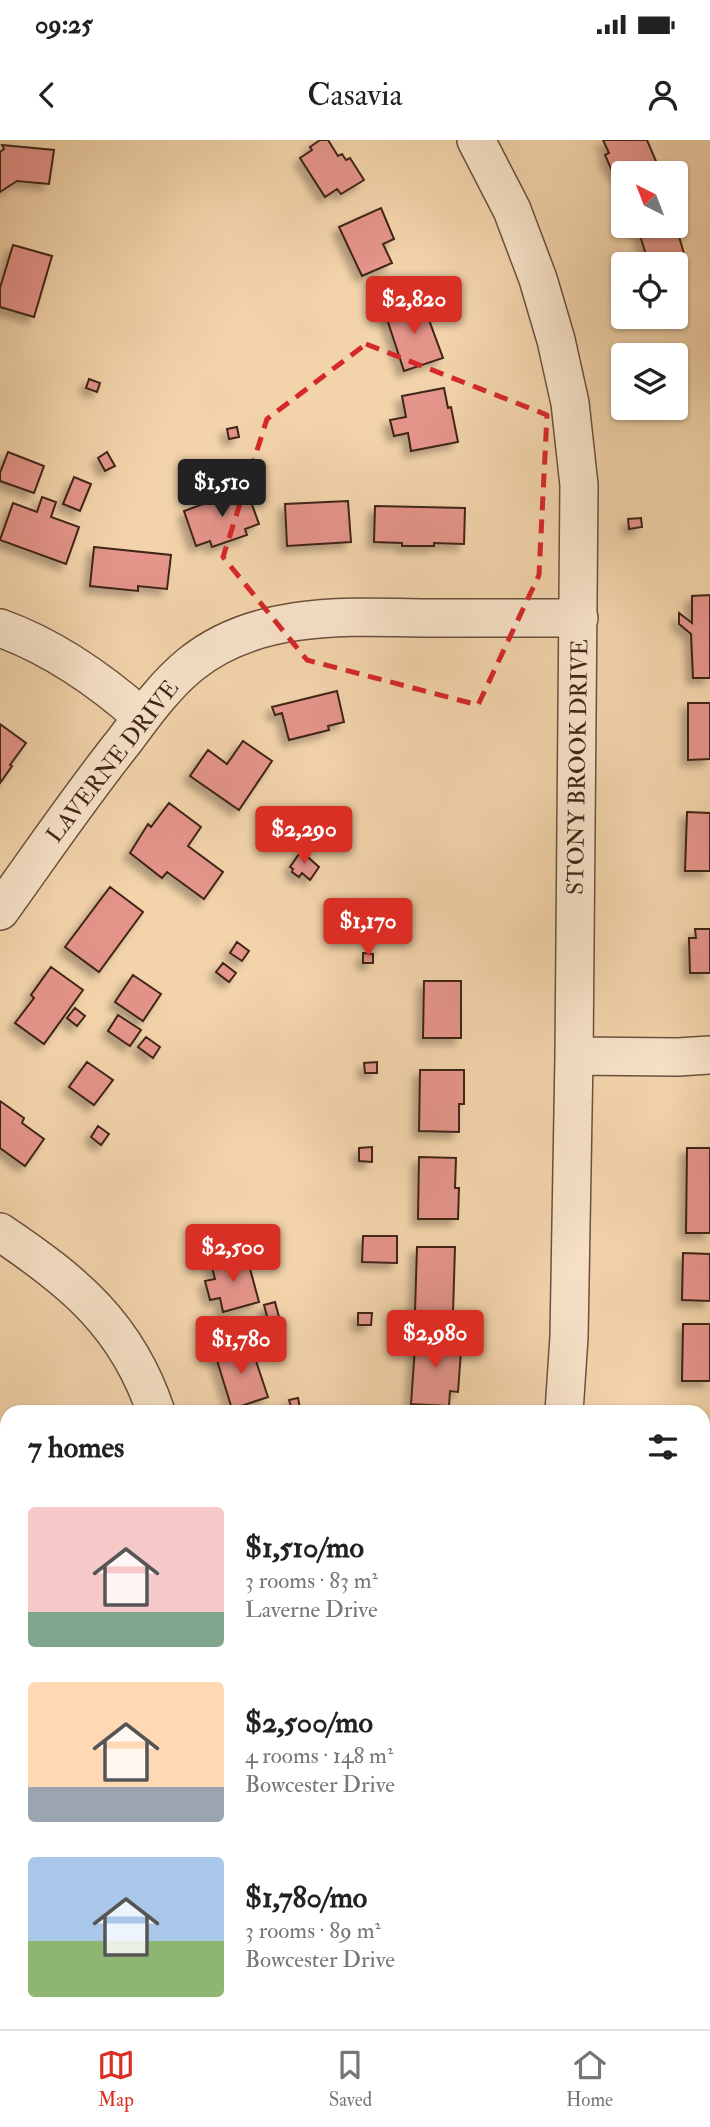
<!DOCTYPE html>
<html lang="en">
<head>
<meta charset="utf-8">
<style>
  :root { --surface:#fff; --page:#f2f2f2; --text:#222; --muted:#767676; --line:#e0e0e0; --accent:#d93025 }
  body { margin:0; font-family:"IM FELL Double Pica",serif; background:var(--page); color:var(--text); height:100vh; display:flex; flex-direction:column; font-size:26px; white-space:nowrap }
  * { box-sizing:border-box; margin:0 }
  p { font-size:23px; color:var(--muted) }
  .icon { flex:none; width:38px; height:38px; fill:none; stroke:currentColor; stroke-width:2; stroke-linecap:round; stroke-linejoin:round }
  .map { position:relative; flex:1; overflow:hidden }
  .side { position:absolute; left:0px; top:1265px; width:710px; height:625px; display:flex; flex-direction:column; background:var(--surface); border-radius:21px 21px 0 0; box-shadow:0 2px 5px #0004 }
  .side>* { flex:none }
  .needle { width:46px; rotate:318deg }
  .tools { position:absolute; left:611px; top:21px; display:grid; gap:14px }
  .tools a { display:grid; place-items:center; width:77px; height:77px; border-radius:7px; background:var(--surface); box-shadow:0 2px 5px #0004; font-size:35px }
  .price { position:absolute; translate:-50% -60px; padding:0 16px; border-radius:7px; background:var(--accent); color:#fff; font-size:23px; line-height:46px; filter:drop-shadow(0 2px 4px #0008) }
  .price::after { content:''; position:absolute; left:50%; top:42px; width:21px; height:16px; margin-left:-10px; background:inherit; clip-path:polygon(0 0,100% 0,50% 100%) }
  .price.active { background:#222; color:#fff }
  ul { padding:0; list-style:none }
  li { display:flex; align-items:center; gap:21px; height:175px; padding:0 28px }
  li span { display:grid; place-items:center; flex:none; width:196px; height:140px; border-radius:7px; color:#555 }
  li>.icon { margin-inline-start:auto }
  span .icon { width:84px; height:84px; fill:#fffc; stroke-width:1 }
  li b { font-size:30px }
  h2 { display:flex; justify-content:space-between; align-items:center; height:84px; padding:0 28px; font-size:30px }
  .status { display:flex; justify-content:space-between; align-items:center; height:49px; padding:0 35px; background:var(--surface); direction:ltr }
  .status svg { height:19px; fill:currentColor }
  header { display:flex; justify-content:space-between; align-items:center; height:91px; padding:0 28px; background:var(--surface); font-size:32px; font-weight:600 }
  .tabs { display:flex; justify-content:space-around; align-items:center; height:98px; border-top:2px solid var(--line); background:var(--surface); font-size:19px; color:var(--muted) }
  .tabs a { display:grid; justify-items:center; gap:4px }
  .tabs .active { color:var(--accent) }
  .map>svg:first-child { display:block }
</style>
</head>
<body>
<div class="status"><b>09:25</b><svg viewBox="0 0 49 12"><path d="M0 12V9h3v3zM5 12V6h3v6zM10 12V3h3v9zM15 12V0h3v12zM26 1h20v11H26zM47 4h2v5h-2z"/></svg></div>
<header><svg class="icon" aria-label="back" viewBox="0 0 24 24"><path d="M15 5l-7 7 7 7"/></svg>Casavia<svg class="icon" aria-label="person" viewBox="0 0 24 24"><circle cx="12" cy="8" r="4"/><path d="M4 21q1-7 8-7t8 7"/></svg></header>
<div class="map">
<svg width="710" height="1889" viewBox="0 0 710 1889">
  <defs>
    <filter id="shadow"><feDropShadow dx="-6" dy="6" stdDeviation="3.5" flood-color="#0004"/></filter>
  </defs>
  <rect width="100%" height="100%" fill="#f2d3aa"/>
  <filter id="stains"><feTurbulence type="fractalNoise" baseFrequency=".00286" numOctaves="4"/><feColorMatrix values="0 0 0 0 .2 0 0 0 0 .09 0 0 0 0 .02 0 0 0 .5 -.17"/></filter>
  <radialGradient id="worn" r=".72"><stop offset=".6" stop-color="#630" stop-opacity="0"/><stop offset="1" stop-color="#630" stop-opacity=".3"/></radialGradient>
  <!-- building -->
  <path fill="#e49489" stroke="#402519" stroke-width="2" filter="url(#shadow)" d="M320,0h8l10,16 4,-2 4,6 4,-2 14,22 -23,14 -4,-5 -12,8 -25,-39 12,-8 -2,-3z
    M603,0h44l14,33h-38v13l-8,-17 -3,2 -7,-16 4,-2z
    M2,5l52,5 -5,34 -32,-3 -17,11v-40l4,-3z
    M381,68l13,31 -11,5 9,19 -30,13 -23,-49z
    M637,86h39l11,38 -11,3v-3h-27z
    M13,105l39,11 -18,61 -34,-10v-19z
    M422,161l21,57 -39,13 -19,-58z
    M89,239l11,4 -3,9 -11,-4z
    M444,248l4,20 3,-1 7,35 -47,9 -3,-18 -14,3 -4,-16 16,-3 -4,-21z
    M237,287l2,10 -10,2 -2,-10z
    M8,312l36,14 -10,27 -34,-12v-8z
    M107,312l8,14 -10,5 -7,-13z
    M74,337l17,7 -11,27 -17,-7z
    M246,348l13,36 -14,5 2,6 -35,12 -2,-6 -14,5 -12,-35z
    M42,357l14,5 -5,15 28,10 -13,37 -66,-24 13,-37 24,9z
    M348,361l3,41 -64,4 -2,-42z
    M375,366l90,2 -1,36 -30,-1v3h-32v-3l-28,-1z
    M641,378l1,9 -13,2 -1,-10z
    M94,407l77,8 -4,34 -29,-3v5l-48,-5z
    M710,455v83h-17l-2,-44 -12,-10v-11l13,10v-27z
    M337,551l7,31 -16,4 1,4 -40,10 -7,-27 -7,2 -3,-8z
    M688,563h22v56l-22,1z
    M0,584l26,19 -16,22 2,1 -12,17z
    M243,601l29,20 -33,49 -49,-34 18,-26 19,14z
    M169,663l32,24 -13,19 35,26 -19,27 -37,-27 -5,6 -32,-25 18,-29 3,3z
    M687,672l23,1v58h-25z
    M301,711l18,16 -9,13 -8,-7 -3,4 -7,-5 1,-3 -3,-2z
    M110,747l33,25 -44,60 -34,-25z
    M695,789h15v44h-20l-1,-35h7z
    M237,802l12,9 -7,10 -12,-8z
    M363,813l10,1v9h-10z
    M223,823l13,10 -7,9 -13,-10z
    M51,827l32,23 -39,54 -29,-21 19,-25 -3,-3z
    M133,835l28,19 -18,27 -28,-19z
    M424,841h37v57h-38z
    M75,868l10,8 -8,10 -10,-8z
    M118,875l23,15 -11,16 -22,-15z
    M146,897l14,10 -7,11 -15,-11z
    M87,922l26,18 -19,25 -25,-18z
    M377,922v11h-12l-1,-10z
    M420,930h44v34h-5v28l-40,-1z
    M0,961l24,17 -2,5 22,16 -19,27 -25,-18z
    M98,986l11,8 -8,11 -10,-8z
    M372,1007v15l-13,-1v-13z
    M687,1008h23v85h-24z
    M419,1017l37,1 -1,30h4l-1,31h-40z
    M363,1096h34v27l-35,-1z
    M417,1107h38l-2,65 -38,-1z
    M683,1113l27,1v47l-28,-1z
    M246,1114l13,48 -36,10 -3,-14 -10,2 -5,-19 10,-2 -4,-15z
    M275,1162l4,15 -11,3 -4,-15z
    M358,1173h14l-1,12h-13z
    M683,1184h27v57h-28z
    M416,1193l39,3 -1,14 7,1 -3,41 -8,-1 -1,15 -38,-2z
    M250,1203l18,54 -36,12 -17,-55z
    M298,1258l2,10 -8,2 -3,-10z
    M704,1299l6,1v55h-6z
    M704,1396h3l-3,49z
    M0,1467l7,2v42l-7,-1z
    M704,1739h5v65h-5z
    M4,1801l3,4v37l-7,5v-43z
    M49,1883h28l-8,6h-15z"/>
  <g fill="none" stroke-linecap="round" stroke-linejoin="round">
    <defs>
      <path id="minor" d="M476,0l36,70 26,69 18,61 14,63 9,82 -5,571 -5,281 -5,75
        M0,488c53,19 100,52 142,89
        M0,771c41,-57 81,-116 125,-171 20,-27 40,-55 66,-76 67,-54 159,-47 239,-46 50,0 99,0 149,0
        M574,916l104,1 32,-2
        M0,1092c73,49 127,93 156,180
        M704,1879h6
        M263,1889l12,-2 219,-4
        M555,1889v-6"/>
    </defs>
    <!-- minor casing -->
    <use href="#minor" stroke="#6c503d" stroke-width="40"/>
    <!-- minor -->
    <use href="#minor" stroke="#f7e2c8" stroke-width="37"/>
  </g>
  <!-- marked area -->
  <path fill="none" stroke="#d62828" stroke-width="5" stroke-dasharray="14 9" stroke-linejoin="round" d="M366,204l181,71 -8,160 -61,130 -171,-45 -84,-103 44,-138z"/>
  <g text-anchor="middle" stroke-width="5" stroke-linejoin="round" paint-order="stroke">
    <!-- street labels -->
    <g font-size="23" fill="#402519" stroke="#f7e2c8">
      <text transform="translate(112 621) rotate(-52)" y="8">LAVERNE DRIVE</text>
      <text transform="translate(577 627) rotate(-89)" y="8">STONY BROOK DRIVE</text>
    </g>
  </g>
  <rect width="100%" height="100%" filter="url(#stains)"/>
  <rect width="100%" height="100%" fill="url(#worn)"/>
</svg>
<div class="tools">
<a><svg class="needle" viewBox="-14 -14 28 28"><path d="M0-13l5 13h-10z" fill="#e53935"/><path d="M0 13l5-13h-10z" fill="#767676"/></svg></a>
<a><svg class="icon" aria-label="locate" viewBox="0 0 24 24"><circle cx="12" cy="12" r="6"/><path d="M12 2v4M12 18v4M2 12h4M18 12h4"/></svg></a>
<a><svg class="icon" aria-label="layers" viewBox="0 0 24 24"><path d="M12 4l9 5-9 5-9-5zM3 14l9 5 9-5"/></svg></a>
</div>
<b class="price" style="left:414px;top:196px">$2,820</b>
<b class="price active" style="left:222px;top:379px">$1,510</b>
<b class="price" style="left:304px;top:726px">$2,290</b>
<b class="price" style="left:368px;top:818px">$1,170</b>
<b class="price" style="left:233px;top:1144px">$2,500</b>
<b class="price" style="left:435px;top:1230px">$2,980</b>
<b class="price" style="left:241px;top:1236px">$1,780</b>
<section class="side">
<h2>7 homes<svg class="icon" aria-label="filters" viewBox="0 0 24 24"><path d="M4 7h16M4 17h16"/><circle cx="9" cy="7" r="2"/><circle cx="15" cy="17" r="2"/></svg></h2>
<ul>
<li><span style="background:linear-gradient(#f6c9c9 75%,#7fa58c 0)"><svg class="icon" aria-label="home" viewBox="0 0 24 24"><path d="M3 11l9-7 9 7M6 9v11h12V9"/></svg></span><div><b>$1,510/mo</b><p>3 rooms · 83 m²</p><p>Laverne Drive</p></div></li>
<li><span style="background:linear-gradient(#ffd9b3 75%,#9aa5b1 0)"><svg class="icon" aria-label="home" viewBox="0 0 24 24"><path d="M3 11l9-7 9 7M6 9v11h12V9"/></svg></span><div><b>$2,500/mo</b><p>4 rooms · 148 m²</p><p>Bowcester Drive</p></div></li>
<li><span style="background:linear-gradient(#a9c7e8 60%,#8fb573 0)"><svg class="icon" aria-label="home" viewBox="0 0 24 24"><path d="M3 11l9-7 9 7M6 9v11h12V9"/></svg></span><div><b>$1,780/mo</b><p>3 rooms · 89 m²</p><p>Bowcester Drive</p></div></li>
</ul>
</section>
</div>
<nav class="tabs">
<a class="active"><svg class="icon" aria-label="map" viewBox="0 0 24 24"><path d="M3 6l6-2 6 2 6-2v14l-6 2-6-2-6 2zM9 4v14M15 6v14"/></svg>Map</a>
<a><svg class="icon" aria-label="saved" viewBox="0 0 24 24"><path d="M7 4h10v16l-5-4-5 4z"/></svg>Saved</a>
<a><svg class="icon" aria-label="home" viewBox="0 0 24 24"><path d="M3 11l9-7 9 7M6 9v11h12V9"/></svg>Home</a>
</nav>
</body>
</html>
